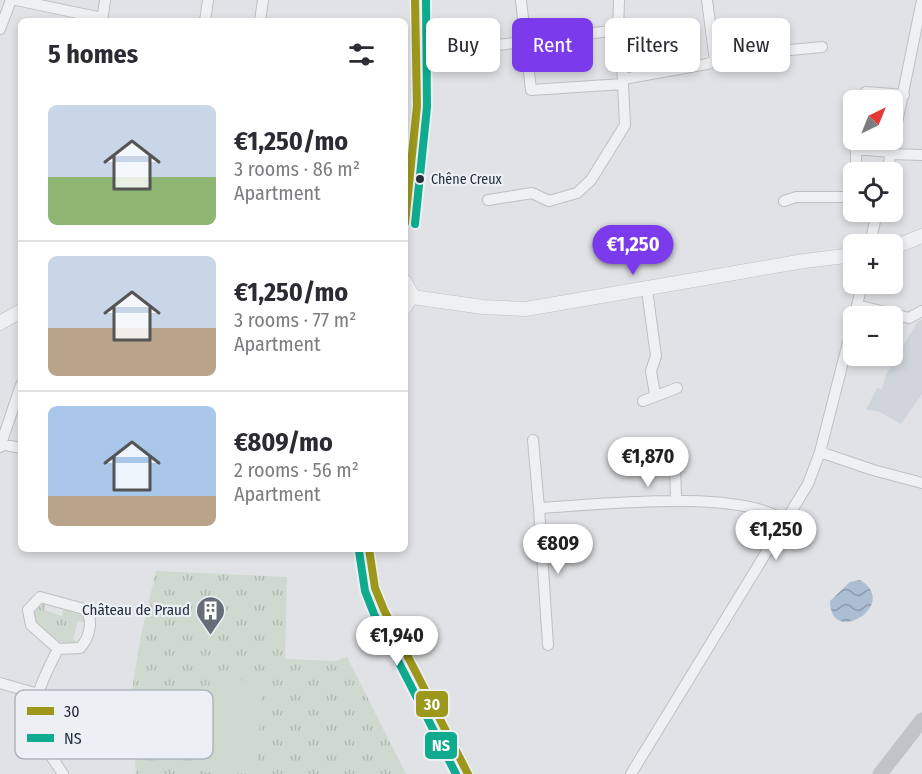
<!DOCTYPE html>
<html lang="en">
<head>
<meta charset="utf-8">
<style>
  :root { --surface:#fff; --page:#f7f7f7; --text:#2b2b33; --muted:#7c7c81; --line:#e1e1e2; --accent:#7c3aed }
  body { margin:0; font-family:"Fira Sans Condensed",sans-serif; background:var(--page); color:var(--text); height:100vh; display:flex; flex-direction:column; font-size:22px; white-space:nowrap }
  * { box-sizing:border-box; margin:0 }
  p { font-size:20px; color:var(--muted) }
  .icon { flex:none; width:33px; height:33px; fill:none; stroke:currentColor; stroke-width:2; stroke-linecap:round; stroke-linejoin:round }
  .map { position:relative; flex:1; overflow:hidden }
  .drawer { position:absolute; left:18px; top:18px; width:390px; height:534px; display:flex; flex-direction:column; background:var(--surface); border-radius:9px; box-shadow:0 3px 9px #0003 }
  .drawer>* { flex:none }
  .guide { position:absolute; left:426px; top:18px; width:405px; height:54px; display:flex; gap:12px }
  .needle { width:39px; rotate:43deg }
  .buttons { position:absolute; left:843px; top:90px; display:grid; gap:12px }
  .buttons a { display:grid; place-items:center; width:60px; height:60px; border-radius:9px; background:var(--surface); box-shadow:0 3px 9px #0003; font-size:30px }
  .price { position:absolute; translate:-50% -51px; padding:0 14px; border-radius:21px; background:#fff; color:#222; font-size:20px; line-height:39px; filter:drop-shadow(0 2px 3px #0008) }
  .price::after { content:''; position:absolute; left:50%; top:36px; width:18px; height:14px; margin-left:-9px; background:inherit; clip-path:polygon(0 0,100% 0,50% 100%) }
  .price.active { background:var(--accent); color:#fff }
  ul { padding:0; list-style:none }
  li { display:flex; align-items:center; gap:18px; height:150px; padding:0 30px }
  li+li { border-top:2px solid var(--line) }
  li span { display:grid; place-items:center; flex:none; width:168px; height:120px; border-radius:9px; color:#555 }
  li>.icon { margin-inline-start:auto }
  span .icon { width:72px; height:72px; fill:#fffc; stroke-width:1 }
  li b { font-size:26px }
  h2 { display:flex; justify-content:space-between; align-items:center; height:72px; padding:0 30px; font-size:26px }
  .pill { padding:0 21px; border-radius:9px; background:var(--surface); box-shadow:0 3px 9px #0003; font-size:21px; line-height:54px }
  .pill.active { background:var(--accent); color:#fff }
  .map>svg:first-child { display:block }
</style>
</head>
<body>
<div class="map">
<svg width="922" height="774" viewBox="0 0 922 774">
  <defs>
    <pattern id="grass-tufts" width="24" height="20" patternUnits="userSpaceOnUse" patternTransform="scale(1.5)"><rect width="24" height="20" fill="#d0d9cf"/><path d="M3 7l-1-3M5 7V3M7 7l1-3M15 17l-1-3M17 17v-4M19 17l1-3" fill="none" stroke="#b2bbb3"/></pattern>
    <pattern id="water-waves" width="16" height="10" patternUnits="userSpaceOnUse" patternTransform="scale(1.5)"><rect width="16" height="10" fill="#acbed2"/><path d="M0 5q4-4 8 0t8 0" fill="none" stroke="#8c9bac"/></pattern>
  </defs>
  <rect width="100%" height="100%" fill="#e0e2e5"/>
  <!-- built -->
  <path fill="#d0d5dc" d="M922,320v74l-21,30 -23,-13 -12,-1 11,-22 5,1 4,-14 32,-54z"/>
  <!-- grass -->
  <path fill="url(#grass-tufts)" d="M156,571l131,6 -2,82 50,2 12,-4 59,117h-270l-2,-32 -8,-2 -1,-37 5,-1 11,-67z
    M37,603h9l-2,7 18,6 2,-8 20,8 1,7 -7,-2 -5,18 5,4 -13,2 -30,-20 -4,-8z"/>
  <!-- pitch -->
  <path fill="#d0d9cf" d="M210,678l53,4 -7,92 -54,-2z"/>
  <!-- water -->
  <path fill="url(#water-waves)" d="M860,580c41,24 -30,68 -30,21l20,-19z"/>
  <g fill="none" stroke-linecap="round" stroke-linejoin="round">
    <defs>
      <path id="minor" d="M16,0l86,18
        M521,0l10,90 92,-6v-5l84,-15 21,-8 94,-9
        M707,0l8,61
        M102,21l3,-21
        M205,21l3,-21
        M260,21l3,-21
        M0,29l11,-29
        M618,30l5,49
        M417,43l73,3 128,-16 1,-30
        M857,100l9,-8 38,3
        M856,140v32
        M855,149l36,3
        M891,154l31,1
        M887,172l35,-172
        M488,200l44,-7 17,8 28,-8 14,-13 34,-55 -2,-41
        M784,201l12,-4h58
        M405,223l12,-117 -2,-106
        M870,244l7,-32
        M647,290l9,66 -5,15 4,23
        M857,305l52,13 13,-7
        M856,310l6,-26
        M643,401l34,-13
        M533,440l6,68c56,-3 202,-20 246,13
        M1,444l20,4
        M0,447l21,-62
        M820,452l53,18 49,13
        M675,459l1,42
        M539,508l9,137
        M369,549l6,39 9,22 84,164
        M40,597l44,12c11,9 5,30 -4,39l-22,1 -27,-24 -3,-15z
        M58,649c-12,24 -31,56 -19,85 5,14 16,27 24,40
        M0,683l38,11
        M631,774l177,-290 12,-32 34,-133"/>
      <path id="tertiary" d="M892,248l30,-12
        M405,282l7,13 -7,12
        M412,297l71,10 43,2 278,-48 50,-6
        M0,323l21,-12"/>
    </defs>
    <!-- minor casing -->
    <use href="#minor" stroke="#bec0c3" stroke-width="12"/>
    <!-- tertiary casing -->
    <use href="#tertiary" stroke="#bec0c3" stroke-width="15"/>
    <!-- minor -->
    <use href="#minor" stroke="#eff0f2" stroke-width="10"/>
    <!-- tertiary -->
    <use href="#tertiary" stroke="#eff0f2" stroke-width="14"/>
    <!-- secondary -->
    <path stroke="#c1c3c8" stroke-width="15" d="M880,774l42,-54"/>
    <defs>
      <path id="bus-1" d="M405,223l12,-117 -2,-106
        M369,549l6,39 9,22 84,164"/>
      <path id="bus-2" d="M415,224l12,-117 -1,-107
        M359,551l6,40 9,23 82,160"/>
    </defs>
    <!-- bus-1 casing -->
    <use href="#bus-1" stroke="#ecf0f5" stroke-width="12"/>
    <!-- bus-2 casing -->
    <use href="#bus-2" stroke="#ecf0f5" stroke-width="12"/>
    <!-- bus-1 -->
    <use href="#bus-1" stroke="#9d971c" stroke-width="8"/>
    <!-- bus-2 -->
    <use href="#bus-2" stroke="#0fab8e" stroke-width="8"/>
  </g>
  <!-- icons -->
  <defs>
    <symbol id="building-pin" viewBox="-11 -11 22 30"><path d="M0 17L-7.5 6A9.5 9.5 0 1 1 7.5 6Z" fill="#666d79" stroke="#ecf0f5"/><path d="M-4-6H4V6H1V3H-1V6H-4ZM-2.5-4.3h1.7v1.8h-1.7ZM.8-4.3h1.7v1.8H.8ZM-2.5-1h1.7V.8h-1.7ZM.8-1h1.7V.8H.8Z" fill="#fff"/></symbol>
  </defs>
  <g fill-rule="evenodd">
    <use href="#building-pin" x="194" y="594" width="33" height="45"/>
  </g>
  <!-- markers -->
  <circle fill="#252e3f" stroke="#ecf0f5" stroke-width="2" cx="420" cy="179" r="5"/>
  <g text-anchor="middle" stroke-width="4.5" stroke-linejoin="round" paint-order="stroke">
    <!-- bus labels -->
    <g font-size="14" fill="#252e3f" stroke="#ecf0f5" text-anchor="start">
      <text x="431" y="184">Chêne Creux</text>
    </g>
    <!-- poi labels -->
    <g font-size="15" fill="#252e3f" stroke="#ecf0f5" text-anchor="end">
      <text x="190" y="615">Château de Praud</text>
    </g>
  </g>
  <!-- legend -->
  <rect x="15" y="690" width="198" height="69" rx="9" fill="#ecf0f5" stroke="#b0b6be" stroke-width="1.5"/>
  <rect x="27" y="707" width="27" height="8" fill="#9d971c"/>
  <rect x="27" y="734" width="27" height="8" fill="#0fab8e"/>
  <g font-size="16" fill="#252e3f">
    <text x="64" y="717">30</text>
    <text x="64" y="744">NS</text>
  </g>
  <g stroke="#ecf0f5" stroke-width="2">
    <rect x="415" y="690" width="34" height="28" rx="6" fill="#9d971c"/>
    <rect x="424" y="731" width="34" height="29" rx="6" fill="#0fab8e"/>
  </g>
  <g font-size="16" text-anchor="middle" font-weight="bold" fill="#fff">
    <text x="432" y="710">30</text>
    <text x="441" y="751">NS</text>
  </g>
</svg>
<div class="buttons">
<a><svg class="needle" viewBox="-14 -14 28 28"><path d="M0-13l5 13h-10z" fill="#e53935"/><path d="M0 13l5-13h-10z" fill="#7c7c81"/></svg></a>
<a><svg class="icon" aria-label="locate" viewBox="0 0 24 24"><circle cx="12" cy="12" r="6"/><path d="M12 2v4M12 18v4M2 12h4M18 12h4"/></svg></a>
<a>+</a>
<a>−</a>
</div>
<b class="price active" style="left:633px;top:276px">€1,250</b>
<b class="price" style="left:648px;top:488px">€1,870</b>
<b class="price" style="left:776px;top:561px">€1,250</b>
<b class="price" style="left:558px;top:575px">€809</b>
<b class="price" style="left:397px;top:667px">€1,940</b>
<div class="guide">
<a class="pill">Buy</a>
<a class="pill active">Rent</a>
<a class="pill">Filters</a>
<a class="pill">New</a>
</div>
<section class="drawer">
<h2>5 homes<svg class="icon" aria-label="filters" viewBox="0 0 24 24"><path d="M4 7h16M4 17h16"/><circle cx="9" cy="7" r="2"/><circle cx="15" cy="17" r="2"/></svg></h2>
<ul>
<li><span style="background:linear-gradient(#c9d6e8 60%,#8fb573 0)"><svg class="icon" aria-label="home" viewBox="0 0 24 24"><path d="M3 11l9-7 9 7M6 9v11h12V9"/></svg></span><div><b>€1,250/mo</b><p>3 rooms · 86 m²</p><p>Apartment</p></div></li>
<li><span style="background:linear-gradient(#c9d6e8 60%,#b9a48a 0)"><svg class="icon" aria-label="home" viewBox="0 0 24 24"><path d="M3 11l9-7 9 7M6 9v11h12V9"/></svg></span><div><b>€1,250/mo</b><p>3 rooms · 77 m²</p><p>Apartment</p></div></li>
<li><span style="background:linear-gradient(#a9c7e8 75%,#b9a48a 0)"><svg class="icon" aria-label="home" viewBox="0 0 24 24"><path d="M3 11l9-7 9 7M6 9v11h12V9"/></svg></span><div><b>€809/mo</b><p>2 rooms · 56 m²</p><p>Apartment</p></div></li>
</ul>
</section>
</div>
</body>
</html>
